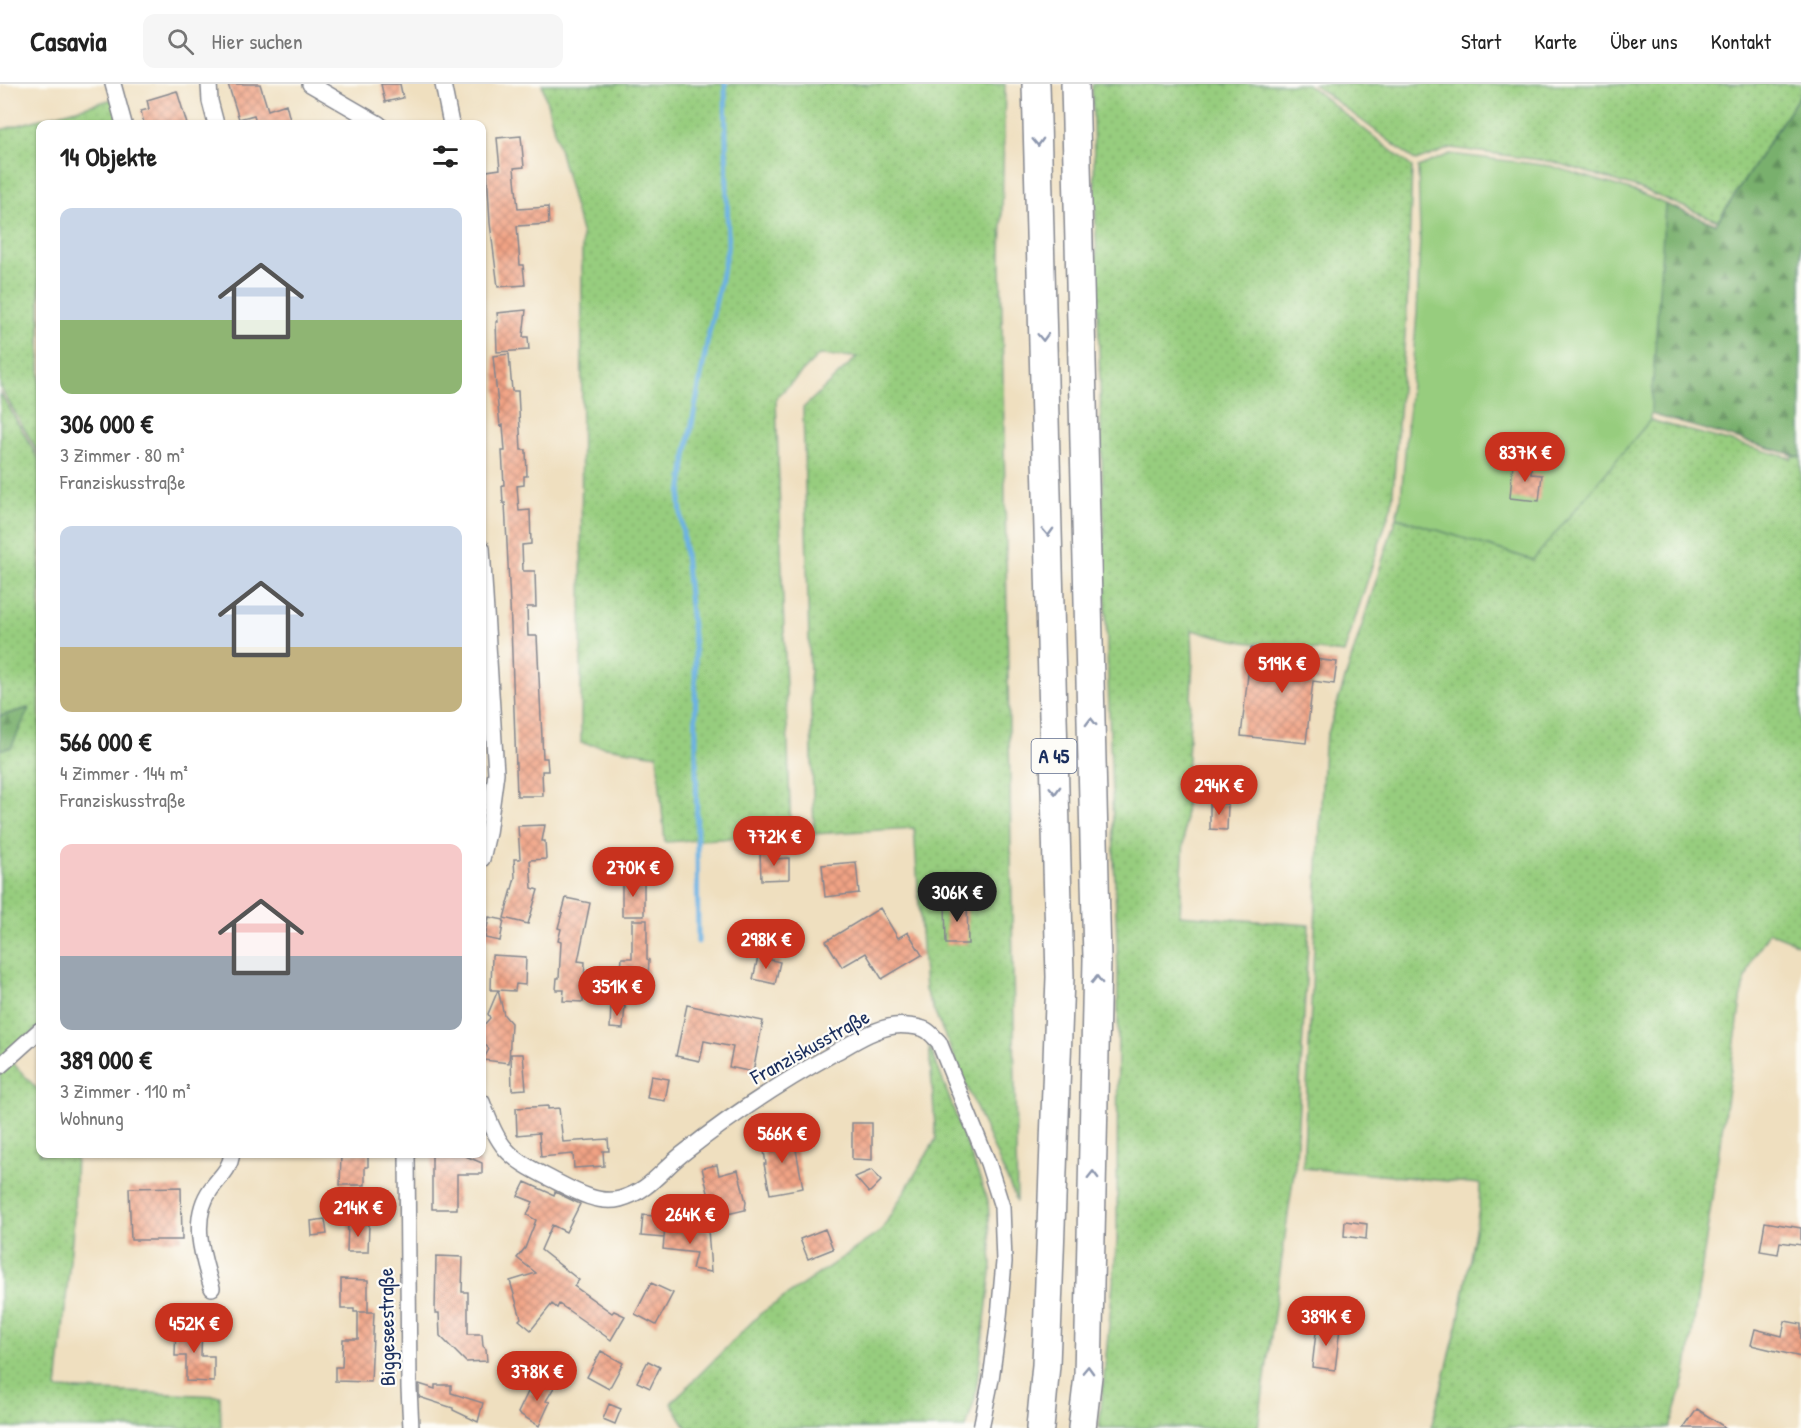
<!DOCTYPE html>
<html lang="de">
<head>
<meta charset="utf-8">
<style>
  :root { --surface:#fff; --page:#f6f6f6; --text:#222; --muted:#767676; --line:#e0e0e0; --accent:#c8321e }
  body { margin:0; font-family:"Patrick Hand",sans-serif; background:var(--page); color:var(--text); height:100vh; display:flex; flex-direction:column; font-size:22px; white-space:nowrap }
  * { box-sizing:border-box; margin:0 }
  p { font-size:20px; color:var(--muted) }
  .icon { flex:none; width:33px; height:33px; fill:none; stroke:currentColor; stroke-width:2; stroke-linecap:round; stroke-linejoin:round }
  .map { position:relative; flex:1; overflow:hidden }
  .sheet { position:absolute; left:36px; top:36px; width:450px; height:1038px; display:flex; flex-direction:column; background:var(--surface); border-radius:12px; box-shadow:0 2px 4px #0004 }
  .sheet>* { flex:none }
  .price { position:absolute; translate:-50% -51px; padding:0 14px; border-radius:21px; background:var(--accent); color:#fff; font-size:20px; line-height:39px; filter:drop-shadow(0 2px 3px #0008) }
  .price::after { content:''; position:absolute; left:50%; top:36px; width:18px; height:14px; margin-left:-9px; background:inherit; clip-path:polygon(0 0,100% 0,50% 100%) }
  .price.current { background:#222; color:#fff }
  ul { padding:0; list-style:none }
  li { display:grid; align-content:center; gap:12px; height:318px; padding:0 24px }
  li span { display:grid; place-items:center; height:186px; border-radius:12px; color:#555 }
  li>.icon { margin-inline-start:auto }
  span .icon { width:108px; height:108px; fill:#fffc; stroke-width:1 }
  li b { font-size:26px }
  h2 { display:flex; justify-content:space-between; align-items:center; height:72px; padding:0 24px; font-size:26px }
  header { display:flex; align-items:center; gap:36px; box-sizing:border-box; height:84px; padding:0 30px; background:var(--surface); border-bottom:2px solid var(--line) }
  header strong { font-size:28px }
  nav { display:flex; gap:33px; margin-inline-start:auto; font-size:21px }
  .search { width:420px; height:54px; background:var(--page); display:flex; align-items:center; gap:15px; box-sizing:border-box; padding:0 21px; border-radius:12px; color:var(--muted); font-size:22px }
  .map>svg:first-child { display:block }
</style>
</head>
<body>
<header>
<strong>Casavia</strong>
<div class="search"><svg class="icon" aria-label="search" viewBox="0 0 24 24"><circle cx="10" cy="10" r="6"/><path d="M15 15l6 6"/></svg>Hier suchen</div>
<nav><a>Start</a><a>Karte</a><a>Über uns</a><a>Kontakt</a></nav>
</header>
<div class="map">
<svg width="1801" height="1344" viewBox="0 0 1801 1344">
  <defs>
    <pattern id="grass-dots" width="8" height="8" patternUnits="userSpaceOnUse" patternTransform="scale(1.5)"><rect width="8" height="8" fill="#97cd7e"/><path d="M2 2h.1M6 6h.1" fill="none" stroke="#82b06f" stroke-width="1.8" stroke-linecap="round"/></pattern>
    <pattern id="forest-firs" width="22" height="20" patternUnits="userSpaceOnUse" patternTransform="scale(1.5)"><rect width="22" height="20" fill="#79b06d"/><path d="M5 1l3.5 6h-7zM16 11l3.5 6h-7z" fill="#62905d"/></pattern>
    <pattern id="building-cross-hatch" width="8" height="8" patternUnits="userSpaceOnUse" patternTransform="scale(1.5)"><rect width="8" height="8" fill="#f1a384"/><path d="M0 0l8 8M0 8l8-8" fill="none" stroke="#c2856f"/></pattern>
  </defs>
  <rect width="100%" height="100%" fill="#fdfcf7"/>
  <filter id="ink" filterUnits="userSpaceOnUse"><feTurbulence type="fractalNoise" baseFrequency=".0167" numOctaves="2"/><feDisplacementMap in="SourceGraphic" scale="12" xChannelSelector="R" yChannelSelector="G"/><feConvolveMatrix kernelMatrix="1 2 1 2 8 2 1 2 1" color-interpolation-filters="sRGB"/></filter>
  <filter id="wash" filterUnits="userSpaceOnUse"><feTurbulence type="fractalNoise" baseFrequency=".008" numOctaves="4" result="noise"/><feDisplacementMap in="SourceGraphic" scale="24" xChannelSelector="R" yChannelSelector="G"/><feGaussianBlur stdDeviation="1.35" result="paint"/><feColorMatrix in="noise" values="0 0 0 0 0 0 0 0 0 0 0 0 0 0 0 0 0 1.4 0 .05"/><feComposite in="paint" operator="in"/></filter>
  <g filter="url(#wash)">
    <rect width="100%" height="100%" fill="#efdfbf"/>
    <!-- grass -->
    <path fill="url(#grass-dots)" stroke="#597e6e" stroke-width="1.5" d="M542,0h463l-4,176 16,942 -92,-212 -11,-162 -100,6 -11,-426 54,-51 -38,-2 -43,43 15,437 -126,7 -8,-87 -76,-12 1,-508z
      M1092,0h215l105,83 -5,142 -15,195 -48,149 -100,-11 -52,-12 1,29 -13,256 129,10 -13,233 -38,270h-159l18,-186 1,-269 -11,-324z
      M1313,0h488v9l-83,128 -80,-33 -84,-26 -103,-14 -35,13z
      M117,14l6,26h-83v332l-40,-69v-257z
      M0,308l40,69v565l-40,36v-313l11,-1 17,-40 -28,8z
      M1650,336l141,38 3,-3 7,2v488l-32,-13 -16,26 -10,29 -57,388 -16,53h-239l27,-105 21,-114 1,-25 -177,-16 21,-422 72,-229 136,43z
      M929,960l59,157 4,64 -17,133 -9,30h-279l-16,-25 89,-89 121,-83 55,-92z
      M9,975l31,33v62h36l-3,75 -16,160 163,7 1,32h-221v-360z"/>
    <!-- forest -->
    <path fill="url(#forest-firs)" stroke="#4a7066" stroke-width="1.5" d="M1801,9v364l-151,-43 15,-210 51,20z
      M29,624l-18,40 -11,1v-33z"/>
    <!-- garden -->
    <path fill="#97cd7e" stroke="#597e6e" stroke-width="1.5" d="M1450,70l101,12 86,26 28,12 -15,216 -117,140 -137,-43 5,-19 16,-185 3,-78 -2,-68z"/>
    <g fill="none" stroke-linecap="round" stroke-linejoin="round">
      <!-- stream -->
      <path stroke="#6cb2e3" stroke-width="5" d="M698,858l-3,-286 -15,-153 6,-47 23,-123 19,-87 -3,-162"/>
    </g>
    <g id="blocks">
      <!-- building -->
      <path fill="url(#building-cross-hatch)" d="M228,0h32l8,26 18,-6 5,20h-35l-2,-9 -15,4z
        M381,0h19l3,14 -18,4z
        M177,7l10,33h-43l-3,-13 8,-2 -2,-9z
        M521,52l3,31 -10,1 4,41 30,-2 1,17 -32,2 3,39h3l2,20 -27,2 -8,-64 -3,-52 13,-2 -3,-31z
        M526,226l-3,27h5l1,13 -32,2 -1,-30h2l-1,-9z
        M509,270l3,37h6l3,59h5l1,26h-3v9l-7,1 2,25 11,-1 1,34 -9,1 1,26h12l1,36h-9l1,29h9l6,122h4l1,13h-6l1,25h-26l-6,-171 -6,-122h-2l-1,-18h2l-2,-34h3l-2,-26 -3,1 -7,-70z
        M1513,378l18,2v10l11,1 -3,26 -29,-3z
        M1251,564l64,6v5l22,3 -3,22 -21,-3 -7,62 -65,-7z
        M1210,719l18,1 -1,26 -17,-1z
        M545,741l-3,16h3l1,18 -16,1 2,28 6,2 -10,34 -24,-6 11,-40 -1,-19h6l-2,-33z
        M760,768h15v7l14,-1v21l-28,1z
        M856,778l3,31 -34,4 -3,-32z
        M622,796h22v36h-22z
        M566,814l24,5 -12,58 7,1 -2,40 -20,-1 1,-11h-8l1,-12h2l2,-36 -3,-1 3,-12 -3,-1z
        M967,817l1,43h-22l-1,-42z
        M880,824l18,30 10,-6 14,23 -40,24 -16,-26 -24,14 -16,-26z
        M489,833l15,3 -4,21 -15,-3z
        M632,836h15v39l2,1 -2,34 -28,-2 3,-34h10z
        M492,871l34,2 -1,28 -9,-1 -1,7 -17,-1 6,25 7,8 -2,40 -26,-3 6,-11 -7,-8v-14l8,-9 -2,-4 10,-24h-7z
        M758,873l22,5 -5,22 -22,-5z
        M611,921l14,1 -2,23 -13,-1z
        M687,921l76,16 -10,51 -24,-5 4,-20 -29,-6 -4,20 -24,-5z
        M511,970h12l3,35 -14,1z
        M651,992l18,3 -4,22 -18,-3z
        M548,1022v3l11,-1 4,34 45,-3 1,12h-6l1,15 -30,2 -1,-14 -32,3 -2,-24 -22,2 -1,-27z
        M852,1039h20v37l-20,-1z
        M793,1049l10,55 -33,6 -6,-30h2l-4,-26z
        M341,1070h27v13h-3v18h-25z
        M432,1070h29l21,9v11h-25v35h-25z
        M717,1081l2,10 19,-5 8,32 -1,8 -31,7 -12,-49z
        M872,1086l9,11 -12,12 -14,-16z
        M525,1098l29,13 1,-3 25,12 -14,28 -14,-7 -11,25 38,30 -5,6 38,27 2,-2 11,5 -14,24 -52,-36 -2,4 -5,-4 -21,26 -12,-10 2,-2 -11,-37 26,-8 -19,-15 8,-10 11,-28 -9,-5 6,-13 -15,-6z
        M181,1103l1,53h-51l-2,-52z
        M654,1130l12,1 -2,23 -23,-2 2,-21 11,1z
        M325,1135l2,15 -15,2 -1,-15z
        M1345,1137l22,3 -1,15 -22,-3z
        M1765,1138l36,6v17l-21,-3 -2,12 -18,-3z
        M348,1139l21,1 -1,28h-21z
        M665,1144l43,1 3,43 -19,-3 4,-16 -33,-4z
        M825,1145l8,20 -25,10 -8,-20z
        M436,1172l27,1 -1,35h6v42h14l1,12 3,3 1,12 -21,1 -26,-26 -1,-23h-4z
        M341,1195l27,1v32h-14v-3h-13z
        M651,1199l22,10 -17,32 -21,-11z
        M1332,1225l22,3 -3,17 -21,-3z
        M358,1228h16l-3,70 -36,-1v-14h7l1,-28h15z
        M1785,1237l16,3v33l-50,-12 4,-16 27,7z
        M176,1240l26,1 -1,31h13v26l-28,-1v-25h-11z
        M1317,1240l23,4 -5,42 -23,-3z
        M601,1267l22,12 -14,26 -22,-12z
        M648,1277l12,6 -10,21 -13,-6z
        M543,1292l13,8 -10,17 4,1 -11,24 -21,-13 10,-21 4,2z
        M419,1300l16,5v-4h16v8l32,10 -5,19 -25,-12v-2l-34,-11z
        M609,1320l12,5 -6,15 -12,-5z
        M1697,1325l29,19h-42z"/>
    </g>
  </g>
  <g filter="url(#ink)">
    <use href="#blocks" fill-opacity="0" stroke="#85878e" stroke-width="1.5"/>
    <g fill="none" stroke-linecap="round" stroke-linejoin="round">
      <defs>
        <path id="street" d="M113,0l11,40
          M209,0l1,17 6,23
          M310,0l69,40
          M443,0l8,40
          M482,464l14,225 -8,60 -6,26
          M0,982l40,-36
          M482,1018c18,47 23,54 69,77 20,10 46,26 69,20 29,-8 39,-26 61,-44 49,-39 101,-73 155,-103 18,-10 38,-23 58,-26 8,-1 24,0 32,4 4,2 9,8 13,12l49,121 14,44 2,55 -6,65 -7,52 -10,49
          M407,1070l2,234 2,40
          M212,1204c-10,-32 -22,-70 -1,-99 10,-14 18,-18 21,-35"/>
        <path id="highway" d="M1036,0l24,893 -14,388 -6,63
          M1075,0l22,875 -9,417 -6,52"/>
      </defs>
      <!-- street casing -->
      <use href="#street" stroke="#85878e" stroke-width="18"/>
      <!-- highway casing -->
      <use href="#highway" stroke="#85878e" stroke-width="30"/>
      <!-- street -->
      <use href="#street" stroke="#fff" stroke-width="15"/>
      <!-- highway -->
      <use href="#highway" stroke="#fff" stroke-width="27"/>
    </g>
    <!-- one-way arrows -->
    <defs><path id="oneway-chevron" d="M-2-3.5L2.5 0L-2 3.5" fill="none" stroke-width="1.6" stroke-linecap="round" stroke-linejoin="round" transform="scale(1.5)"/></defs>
    <g stroke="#8d97ae">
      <use href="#oneway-chevron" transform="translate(1038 58) rotate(88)"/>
      <use href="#oneway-chevron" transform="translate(1043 253) rotate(88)"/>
      <use href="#oneway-chevron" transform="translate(1048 448) rotate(88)"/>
      <use href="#oneway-chevron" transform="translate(1091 638) rotate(-91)"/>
      <use href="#oneway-chevron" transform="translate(1055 706) rotate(88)"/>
      <use href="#oneway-chevron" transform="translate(1097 896) rotate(-89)"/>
      <use href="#oneway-chevron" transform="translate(1093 1091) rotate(-89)"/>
      <use href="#oneway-chevron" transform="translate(1088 1286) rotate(-88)"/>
    </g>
  </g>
  <g text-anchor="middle" stroke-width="4.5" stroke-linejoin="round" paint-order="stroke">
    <!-- shield labels -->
    <rect fill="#fdfcf7" stroke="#5f6c8c" stroke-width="1.5" x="1031.5" y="655" width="45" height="34" rx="4.5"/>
    <g font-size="20" font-weight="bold" fill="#1b2f5e">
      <text x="1054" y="679">A 45</text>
    </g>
    <!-- street labels -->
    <g font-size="21" fill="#1b2f5e" stroke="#fdfcf7">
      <text transform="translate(810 963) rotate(-29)" y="7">Franziskusstraße</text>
      <text transform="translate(387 1243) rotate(-91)" y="7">Biggeseestraße</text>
    </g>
  </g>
</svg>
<b class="price" style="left:1525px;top:399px">837K €</b>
<b class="price" style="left:1282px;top:610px">519K €</b>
<b class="price" style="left:1219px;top:732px">294K €</b>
<b class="price" style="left:774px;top:783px">772K €</b>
<b class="price" style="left:633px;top:814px">270K €</b>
<b class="price current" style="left:957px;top:839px">306K €</b>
<b class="price" style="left:766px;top:886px">298K €</b>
<b class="price" style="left:617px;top:933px">351K €</b>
<b class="price" style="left:782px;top:1080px">566K €</b>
<b class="price" style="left:358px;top:1154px">214K €</b>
<b class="price" style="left:690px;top:1161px">264K €</b>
<b class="price" style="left:1326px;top:1263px">389K €</b>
<b class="price" style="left:194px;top:1270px">452K €</b>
<b class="price" style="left:537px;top:1318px">378K €</b>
<section class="sheet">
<h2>14 Objekte<svg class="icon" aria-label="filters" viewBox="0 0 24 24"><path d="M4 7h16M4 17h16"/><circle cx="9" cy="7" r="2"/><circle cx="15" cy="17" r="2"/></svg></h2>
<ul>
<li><span style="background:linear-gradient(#c9d6e8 60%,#8fb573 0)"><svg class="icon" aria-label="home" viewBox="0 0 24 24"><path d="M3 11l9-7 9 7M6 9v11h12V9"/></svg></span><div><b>306 000 €</b><p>3 Zimmer · 80 m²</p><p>Franziskusstraße</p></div></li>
<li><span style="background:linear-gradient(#c9d6e8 65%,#c2b280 0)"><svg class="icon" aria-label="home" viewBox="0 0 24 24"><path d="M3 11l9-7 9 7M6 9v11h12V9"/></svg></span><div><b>566 000 €</b><p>4 Zimmer · 144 m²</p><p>Franziskusstraße</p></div></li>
<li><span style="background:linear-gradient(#f6c9c9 60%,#9aa5b1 0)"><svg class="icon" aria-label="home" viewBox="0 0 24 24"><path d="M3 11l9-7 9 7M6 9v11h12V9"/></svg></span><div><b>389 000 €</b><p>3 Zimmer · 110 m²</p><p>Wohnung</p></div></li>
</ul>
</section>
</div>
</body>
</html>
